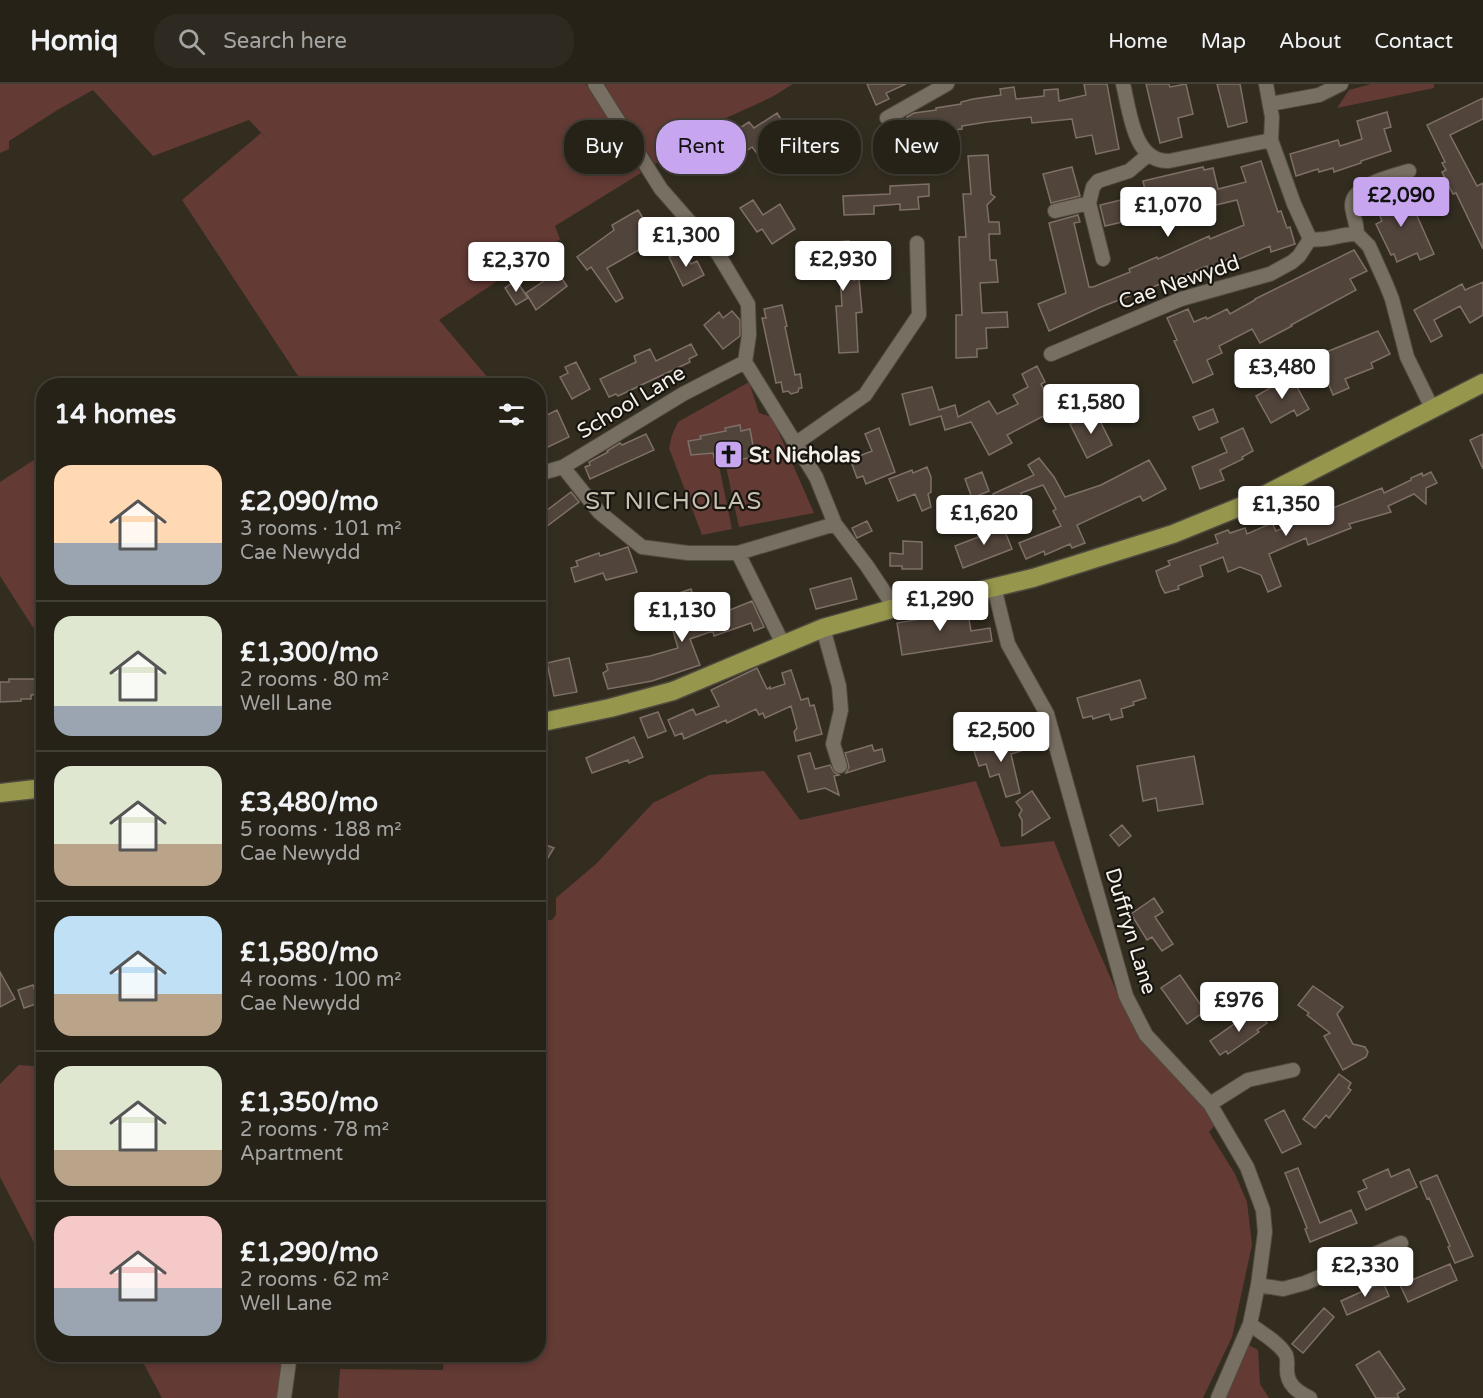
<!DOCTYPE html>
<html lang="en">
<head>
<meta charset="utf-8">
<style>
  :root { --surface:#262218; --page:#2e2a21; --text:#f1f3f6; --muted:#a4a4a2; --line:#423f37; --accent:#c7a6ef }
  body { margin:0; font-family:"Varela Round",sans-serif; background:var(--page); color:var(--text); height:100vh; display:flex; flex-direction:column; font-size:22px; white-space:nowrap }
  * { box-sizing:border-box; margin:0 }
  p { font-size:20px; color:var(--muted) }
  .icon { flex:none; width:33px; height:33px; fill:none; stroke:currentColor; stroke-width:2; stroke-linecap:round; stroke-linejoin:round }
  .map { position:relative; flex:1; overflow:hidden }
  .sheet { position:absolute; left:36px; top:294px; width:510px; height:984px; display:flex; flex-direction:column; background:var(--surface); border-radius:24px; box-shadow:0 3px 9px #0003,0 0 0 2px var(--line) }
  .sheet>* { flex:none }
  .guide { position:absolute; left:564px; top:36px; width:570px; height:54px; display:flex; gap:12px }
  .price { position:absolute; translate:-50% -51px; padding:0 14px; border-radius:6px; background:#fff; color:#222; font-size:20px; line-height:39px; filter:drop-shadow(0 2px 3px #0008) }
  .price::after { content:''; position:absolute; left:50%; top:36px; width:18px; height:14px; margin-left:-9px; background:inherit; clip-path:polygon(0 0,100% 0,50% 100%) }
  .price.on { background:var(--accent); color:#111 }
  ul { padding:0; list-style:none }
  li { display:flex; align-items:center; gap:18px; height:150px; padding:0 18px }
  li+li { border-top:2px solid var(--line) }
  li span { display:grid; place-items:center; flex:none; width:168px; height:120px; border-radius:18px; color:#555 }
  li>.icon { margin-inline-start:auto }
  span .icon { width:72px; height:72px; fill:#fffc; stroke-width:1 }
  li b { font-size:26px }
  h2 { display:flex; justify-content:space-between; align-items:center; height:72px; padding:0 18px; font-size:26px }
  .chip { padding:0 21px; border-radius:24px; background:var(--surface); box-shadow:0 3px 9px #0003,0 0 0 2px var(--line); font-size:21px; line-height:54px }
  .chip.on { background:var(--accent); color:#111 }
  header { display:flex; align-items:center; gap:36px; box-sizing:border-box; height:84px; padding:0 30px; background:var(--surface); border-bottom:2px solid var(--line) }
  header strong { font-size:28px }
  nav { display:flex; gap:33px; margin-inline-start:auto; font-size:21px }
  .search { width:420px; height:54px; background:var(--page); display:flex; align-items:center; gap:15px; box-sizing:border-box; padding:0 21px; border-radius:24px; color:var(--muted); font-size:22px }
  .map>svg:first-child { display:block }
</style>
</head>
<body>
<header>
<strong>Homiq</strong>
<div class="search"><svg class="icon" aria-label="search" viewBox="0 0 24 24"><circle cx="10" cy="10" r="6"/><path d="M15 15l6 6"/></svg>Search here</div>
<nav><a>Home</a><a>Map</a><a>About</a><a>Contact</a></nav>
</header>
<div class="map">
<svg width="1483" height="1314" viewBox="0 0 1483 1314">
  <rect width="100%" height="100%" fill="#332d20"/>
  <!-- green -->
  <path fill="#633a34" d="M0,0h586l55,89 -86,53 5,13 -121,81 55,65h-190l-122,-185 79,-67 7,7 -19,-20 -96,36 -60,-66 -34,19 -50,32v8l-9,4z
    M604,0h189l-21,13 -59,27 -58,40z
    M1371,0h63v4l-97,20 12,-18z
    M749,298l10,31 13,4 42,96 -75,14 -14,-65 30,-6 -5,-26 -8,1 -2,-6 -15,3 1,3 -26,6 1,2 -12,2 2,14 22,-2 2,8h3l14,68 -30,6 -33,-87 3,-13 6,-13z
    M43,370v189l-43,-67v-94z
    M764,687l36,49 176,-39 25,66 53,-6 32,81 36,82 19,37 70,73 5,10 -7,8 26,42 12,28 5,43 -20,92 -29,61h-865l2,-29 103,1 1,-15 94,-1 1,-440 5,6h8l4,-5v-17l40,-34 57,-61 56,-28z
    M19,981l24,2v193l-43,-83v-93z
    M1247,1260l11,6 2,34 9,14h-44z
    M139,1271h146l-7,43h-116z"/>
  <!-- building -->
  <path fill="#51443b" stroke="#7f7067" stroke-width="1.5" d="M867,0h39l-20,9 3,6 -13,6z
    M1084,0h23l12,65 -23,5 -4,-19 -16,3 -4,-19 -40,4 -1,-6 -44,5 -25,4v3l-53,6 -2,-18 7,-4 22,-3v-2l25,-4v-2l12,-3 28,-4 -1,-6 14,-2 2,12 28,-3v-6l14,-1 1,12 27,-6z
    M1146,0h23l1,3 16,-3 7,30 -15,4 4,19 -22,6z
    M1217,0h23l7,38 -19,5z
    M1483,14v21l-33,16 27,51 6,-3v66l-27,-56 -3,1 -11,-22 4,-2 -4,-7 3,-1 -18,-37z
    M1387,28l4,15 -7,2 7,22 -30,10v2l-27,9 -1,-4 -14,4 -1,-3 -22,7 -6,-22 48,-14 2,6 22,-7 -5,-18z
    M777,29l12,19 -15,9 14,21 -16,10 -20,-25 -14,10 -2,-3 -7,5 -11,-17 31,-20 5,6z
    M988,71l3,39 4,3 -8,8 2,17h10l1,12h-11l1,26h6l2,22 -18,1 2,30 25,-1 1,15 -22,1 1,20 -10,1v8l-21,1v-43h6l-3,-78h7l-3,-43h8l-3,-38z
    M1261,77l17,51 3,-1 6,17 3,-1 5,17 -24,8 -1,-6 -33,14 -2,-4 -27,12 -1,-2 -106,41 -52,24 -11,-27 28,-11 -17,-70 29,-8 2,7 -6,1 15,64h4l37,-15 -1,-3 28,-12 1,2 51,-23 1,3 34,-14 -7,-25 -71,17 -1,-5 -60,14 -5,-21 46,-11 -3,-13 60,-14 1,3 9,-2 5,21 28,-7 -5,-15z
    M1072,83l8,29 -29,7 -8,-29z
    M929,100v12l-11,1 1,12 -19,1v-6l-26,2v8l-30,1 -1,-19 47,-2v-8z
    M1395,106l6,14 9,-4 24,54 -14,6 -3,-7 -20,9 -3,-8 -3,1 -15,-31 6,-3 -9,-21z
    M753,116l10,15 17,-11 15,25 -23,15 -10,-15 -5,3 -17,-24z
    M638,126l11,18 16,-9 7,12 -65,37 16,30 -7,4 -25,-35 -4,3 -10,-13 37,-27 -2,-5z
    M849,157l1,17h3l1,22 5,-1 3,33 -6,1 2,39 -19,1 -3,-47h6l-2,-31 -19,1 -2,-33z
    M684,166l7,14 6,-3 7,14 -21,11 -14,-29z
    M1354,166l13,21 -17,8 6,11 -65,35 1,1 -32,17 -8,-14 -33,17 3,7 -15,7 6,14 -20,9 -19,-42 3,-1 -10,-22 21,-9 6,13 12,-5 1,2 20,-10 3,5 25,-14v-1z
    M556,186l11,16 -31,24 -10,-17 18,-12 -1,-2z
    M516,196l12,18 -12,7 -11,-17z
    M1483,198v33l-13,8 -10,-17 -26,14 8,16 -11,6 -17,-32 48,-26 3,6z
    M782,221l5,21 -2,1 10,48 5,-1 2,14h-3l-1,4 -7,2 -3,-3 -5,1 -2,-10 -5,1 -14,-65h4l-2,-9z
    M732,227l8,9v16l-17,13 -19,-24 15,-13 4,6z
    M1378,247l12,23 -19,9 2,5 -28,11 4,9 -16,7 -10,-25 -25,13 -8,-14 19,-10z
    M691,260l6,11 -8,4 1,3 -72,34 -2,-2 -7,3 -9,-18 36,-17 -2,-6 16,-7 6,12z
    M576,278l14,27 -18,10 -12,-22 8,-4 -3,-6z
    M1037,282l8,16 -4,2 14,26 -48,25 5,8 -23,12 -18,-33 -26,8 -4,-14 -31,9 -8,-31 30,-7 7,23 16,-5 3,12 31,-16 8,13 21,-10 -5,-9 15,-8 -6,-13z
    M1291,292l18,33 -12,7 -3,-6 -23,13 -15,-27z
    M1213,325l5,13 -19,8 -6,-13z
    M557,326l12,27 -21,10 -6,-12 -4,1v-13l7,-3 -2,-3z
    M1095,327l17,34 -25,13 -17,-34z
    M740,341l1,6 9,-2 5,28 -30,5 -2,-2 -8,1 -2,-8 -22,2 -3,-14 13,-2 -1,-3 26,-5 -1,-3z
    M879,344l16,44 -29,12 -3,-8 -6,2 -5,-14 8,-4 -1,-4 13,-5 -7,-17z
    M1243,344l10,23 -11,6 1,2 -23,11 4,10 -24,9 -8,-22 35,-15 -6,-14z
    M646,350l8,16 -64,29 -5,-12 5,-2 -1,-3 19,-10 -1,-1 13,-8 2,2z
    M1483,350v35l-13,-29z
    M1039,374l15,19 11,20 36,-12 48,-25 17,29 -23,12 -3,-5 -63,29 8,18 -13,5 -2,-4 -25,11 -1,-4 -18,8 -7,-16 42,-17 -8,-15 3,-2 -13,-24 -22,8 2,5 -25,11 -5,-15 41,-19 -6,-10z
    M927,383l4,10v15l-3,2 3,13 -9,4 -7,-17 -17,7 -9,-22 23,-9 1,3z
    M982,388l7,19 -17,7 -7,-19z
    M1431,388l6,11 -11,5v16l-12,-10 -26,12 3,6 -42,12 2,4 -43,17 -2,-7 -37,16 12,32 -13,6 -7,-17 -21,-8 -12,5 -5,-15 -23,9 3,10 -25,10 1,3 -14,4 -4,-7 -5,-15 14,-6 -2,-4 50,-18 -3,-8 13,-5 2,3 15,-5 2,6 25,-11 4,8 22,-9 -1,-5 12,-5 2,5 71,-29 2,5 27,-13v-2l11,-5 1,3z
    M571,408l8,10 -41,31v-16z
    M867,437l5,10 -15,7 -5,-10z
    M1002,440l10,25 -49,19 -8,-22 26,-10 -1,-4z
    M903,457l19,1v27h-20v-3h-12v-13l13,1z
    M628,463l9,25 -31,8 -3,-7 -28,9 -4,-14 7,-2 -2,-5 23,-8 1,3z
    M851,494l6,21 -41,10 -6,-20z
    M691,505l7,20 18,-6 4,11 32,-13 12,26 -10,4 -3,-8 -37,13 -1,-5 -23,8 10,26 -48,16 -44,8 -5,-16 5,-3 -2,-6 44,-8 28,-8 -7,-24 8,-2v-9l6,-1 -6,-19z
    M967,523l4,24 19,-3 2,13 -90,14 -5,-32 24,-4 -1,-5z
    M569,574l8,34 -23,4 -7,-33z
    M757,584l10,21 3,-2v2l15,-5 -3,-11 9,-3 10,30 7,-2 2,8 4,-1 8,29 -26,7 -2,-9 3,-4 -6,-22 -26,12 -2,-5 -4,2 -3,-6 -29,14 -1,-3 -42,19 -2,-6 -7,3 -7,-16 25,-11 3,6 23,-9 -8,-16z
    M9,595h32v15l-10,1v4h-10v2l-21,1v-20h9z
    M1140,596l6,18 -13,4 1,3 -13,4 2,8 -12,3 -2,-6 -16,5 -1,-3 -9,2 -6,-20z
    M658,628l8,19 -18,7 -8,-20z
    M634,653l9,20 -14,6 -1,-3 -36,13 -6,-15z
    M1016,653l5,14 -10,3 9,39 -14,4 -7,-23 -9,3 -4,-13 -7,2 -5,-15z
    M872,661l2,6 8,-2 3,12 -39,12 3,-6 -4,-14z
    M810,669l5,16 15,-4 4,7 5,3 -5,1 5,19 -14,-7 -17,4 -10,-36z
    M1194,672l9,48 -45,7 -2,-13 -13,3 -6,-35z
    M1032,707l18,27 -28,18v-16l-3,-5 3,-5 -6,-8z
    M1122,741l9,11 -12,10 -9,-11z
    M538,758l16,6 -16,26z
    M1154,814l9,14 -8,5 18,27 -11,7 -10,-14 -5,3 -16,-26z
    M0,888l15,27 -15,8z
    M1180,891l25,36 -18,13 -26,-36z
    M33,901l6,18 -15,5 -6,-18z
    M1313,902l30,21 -6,7 16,30 12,3 3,5 -2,5 -23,13 -19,-34 6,-3 -23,-18 2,-2 -11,-8z
    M1258,926l9,13 -10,7 2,2 -31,22 -2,-3 -6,4 -10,-14 37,-26 1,2z
    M1339,990l12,9 -3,5 3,2 -22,28 -3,-3 -11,13 -12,-9z
    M1284,1026l17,34 -19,9 -17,-33z
    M1298,1084l22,55 31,-13 6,13 -47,19 -5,-13 2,-1 -22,-55z
    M1388,1085l3,8 18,-8 8,18 -51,23 -8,-18 9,-4 -4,-8z
    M1437,1091l36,81 -18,7 -7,-16 2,-1 -21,-48 -2,1 -7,-17z
    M1450,1180l7,16 -49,22 -8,-17z
    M1383,1198l6,14 -42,19 -6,-14z
    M1324,1224l10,9 -31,36 -11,-9z
    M1379,1267l26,38 -8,5 2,4h-23l-20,-33z"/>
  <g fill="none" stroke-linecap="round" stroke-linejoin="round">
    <defs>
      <path id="street" d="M595,0l66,105 57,65 30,50 1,31 -4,27 71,115 19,47 32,42 28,42
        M1123,0c7,27 10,78 46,77l102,-21
        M1266,0l6,33 -1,23 23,64 16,35
        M1270,20l49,-9 22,-11
        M887,34l60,-34
        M1409,87c-16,5 -58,14 -57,35 1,10 5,18 5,28l12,12 17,38 6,15 15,58 25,51
        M1055,127l34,-8
        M1103,175l-14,-56 4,-16 5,-6 31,-10 19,-16
        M1051,270l130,-55 89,-25 22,-12 7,-6 11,-17c20,3 29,-6 47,-5
        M795,360l70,-49 54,-80 -2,-72
        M563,383l36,45 43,35 46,6h50l97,-29
        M538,390l25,-7 120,-73 62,-32
        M738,469l45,91
        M994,503l14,57 39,70 79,282 20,39 64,69 37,63 16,43 2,22 -7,53 -8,39 -32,74
        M823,544l16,58 2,24 -8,34 7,22
        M1210,1020l38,-24 45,-10
        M1258,1201l25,4 22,-6 96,-40
        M1250,1240c11,9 30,19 36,31 2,5 1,10 1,15 0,15 11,22 23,28
        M284,1314l6,-44"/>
      <path id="primary" d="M538,639l72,-15 63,-17 150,-63 72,-20 84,-17 54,-13 140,-44 74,-30 236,-121
        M0,709l44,-5"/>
    </defs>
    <!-- street casing -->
    <use href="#street" stroke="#4f4a3f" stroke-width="16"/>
    <!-- primary casing -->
    <use href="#primary" stroke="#4f4a3f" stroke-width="21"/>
    <!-- street -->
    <use href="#street" stroke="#776f61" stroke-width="14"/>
    <!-- primary -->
    <use href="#primary" stroke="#96974d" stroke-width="18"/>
  </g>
  <!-- icons -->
  <defs>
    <symbol id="church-square" viewBox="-11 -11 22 22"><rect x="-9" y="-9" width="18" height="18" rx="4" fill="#c7a6ef" stroke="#181510"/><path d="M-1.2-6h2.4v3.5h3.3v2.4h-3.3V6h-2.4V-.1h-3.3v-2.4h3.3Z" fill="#111"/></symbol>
  </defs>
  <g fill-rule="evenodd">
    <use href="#church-square" x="712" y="354" width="33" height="33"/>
  </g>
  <g text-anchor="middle" stroke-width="4.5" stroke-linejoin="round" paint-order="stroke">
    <!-- street labels -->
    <g font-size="21" fill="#f5f1e9" stroke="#181510">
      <text transform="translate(1179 198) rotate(-19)" y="7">Cae Newydd</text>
      <text transform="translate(631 318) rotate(-31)" y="7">School Lane</text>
      <text transform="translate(1131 847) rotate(73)" y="7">Duffryn Lane</text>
    </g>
    <!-- poi labels -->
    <g font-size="21" font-weight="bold" fill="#f5f1e9" stroke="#181510" text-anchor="start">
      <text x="749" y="378">St Nicholas</text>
    </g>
    <!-- quarter labels -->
    <g font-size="24" letter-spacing="1.5" fill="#c8c0b0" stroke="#181510">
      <text x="674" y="425">ST NICHOLAS</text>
    </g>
  </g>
</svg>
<b class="price on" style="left:1401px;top:144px">£2,090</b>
<b class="price" style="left:1168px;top:154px">£1,070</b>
<b class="price" style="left:686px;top:184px">£1,300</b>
<b class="price" style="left:843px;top:208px">£2,930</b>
<b class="price" style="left:516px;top:209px">£2,370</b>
<b class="price" style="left:1282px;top:316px">£3,480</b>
<b class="price" style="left:1091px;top:351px">£1,580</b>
<b class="price" style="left:1286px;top:453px">£1,350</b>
<b class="price" style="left:984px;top:462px">£1,620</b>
<b class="price" style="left:940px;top:548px">£1,290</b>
<b class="price" style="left:682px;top:559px">£1,130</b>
<b class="price" style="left:1001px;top:679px">£2,500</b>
<b class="price" style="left:1239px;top:949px">£976</b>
<b class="price" style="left:1365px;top:1214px">£2,330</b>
<div class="guide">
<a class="chip">Buy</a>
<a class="chip on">Rent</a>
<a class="chip">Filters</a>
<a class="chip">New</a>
</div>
<section class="sheet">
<h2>14 homes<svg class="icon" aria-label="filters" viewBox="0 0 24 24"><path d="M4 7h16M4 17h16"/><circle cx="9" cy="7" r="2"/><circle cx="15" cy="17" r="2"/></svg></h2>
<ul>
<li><span style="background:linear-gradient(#ffd9b3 65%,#9aa5b1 0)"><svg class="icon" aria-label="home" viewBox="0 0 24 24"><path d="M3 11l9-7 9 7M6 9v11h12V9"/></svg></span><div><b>£2,090/mo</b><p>3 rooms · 101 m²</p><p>Cae Newydd</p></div></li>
<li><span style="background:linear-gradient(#dfe7d0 75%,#9aa5b1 0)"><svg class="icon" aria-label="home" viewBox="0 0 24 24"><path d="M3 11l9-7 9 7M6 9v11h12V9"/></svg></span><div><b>£1,300/mo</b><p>2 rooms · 80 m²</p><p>Well Lane</p></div></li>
<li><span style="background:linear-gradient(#dfe7d0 65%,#b9a48a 0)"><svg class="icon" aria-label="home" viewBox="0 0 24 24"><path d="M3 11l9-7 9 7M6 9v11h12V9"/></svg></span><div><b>£3,480/mo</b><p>5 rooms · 188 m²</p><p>Cae Newydd</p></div></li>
<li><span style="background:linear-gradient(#bfe0f5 65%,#b9a48a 0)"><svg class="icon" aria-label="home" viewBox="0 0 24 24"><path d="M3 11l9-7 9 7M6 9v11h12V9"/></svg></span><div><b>£1,580/mo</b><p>4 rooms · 100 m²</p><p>Cae Newydd</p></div></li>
<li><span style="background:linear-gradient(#dfe7d0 70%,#b9a48a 0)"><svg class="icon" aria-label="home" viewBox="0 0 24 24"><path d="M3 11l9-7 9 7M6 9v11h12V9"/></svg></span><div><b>£1,350/mo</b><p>2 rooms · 78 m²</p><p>Apartment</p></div></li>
<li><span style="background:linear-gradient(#f6c9c9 60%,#9aa5b1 0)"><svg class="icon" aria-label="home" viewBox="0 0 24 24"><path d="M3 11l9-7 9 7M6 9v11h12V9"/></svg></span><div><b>£1,290/mo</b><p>2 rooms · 62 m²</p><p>Well Lane</p></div></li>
</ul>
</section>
</div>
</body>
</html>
